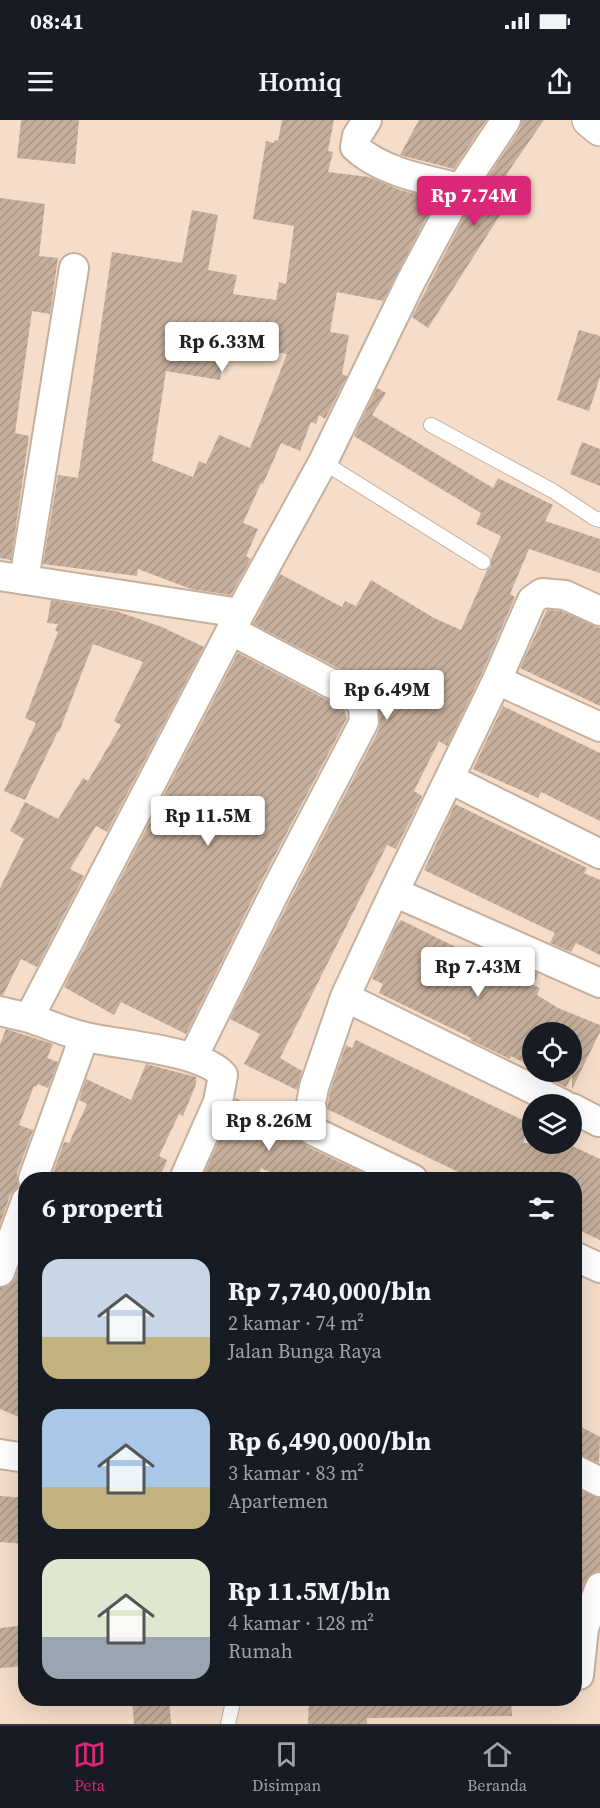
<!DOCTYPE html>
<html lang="id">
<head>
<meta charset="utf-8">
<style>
  :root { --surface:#171b24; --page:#242831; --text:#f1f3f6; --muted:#9ea1a6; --line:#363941; --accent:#db2777 }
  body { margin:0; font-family:"Source Serif 4",serif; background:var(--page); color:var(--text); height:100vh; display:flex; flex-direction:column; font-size:22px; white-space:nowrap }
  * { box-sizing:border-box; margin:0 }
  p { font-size:20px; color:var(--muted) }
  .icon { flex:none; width:33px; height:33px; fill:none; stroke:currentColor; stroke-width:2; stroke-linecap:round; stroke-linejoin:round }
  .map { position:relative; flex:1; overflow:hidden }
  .side { position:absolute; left:18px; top:1052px; width:564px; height:534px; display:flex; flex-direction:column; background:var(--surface); border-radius:24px; box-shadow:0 6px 24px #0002 }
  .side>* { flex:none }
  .tools { position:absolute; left:522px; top:902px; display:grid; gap:12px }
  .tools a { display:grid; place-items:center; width:60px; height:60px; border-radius:50%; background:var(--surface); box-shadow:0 6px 24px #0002; font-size:30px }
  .price { position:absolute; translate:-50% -51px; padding:0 14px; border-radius:6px; background:#fff; color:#222; font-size:20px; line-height:39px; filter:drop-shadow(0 2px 3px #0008) }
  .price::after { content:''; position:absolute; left:50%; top:36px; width:18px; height:14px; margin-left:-9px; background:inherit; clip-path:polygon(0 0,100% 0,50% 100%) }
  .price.current { background:var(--accent); color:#fff }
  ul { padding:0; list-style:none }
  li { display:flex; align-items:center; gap:18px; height:150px; padding:0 24px }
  li span { display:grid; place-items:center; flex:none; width:168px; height:120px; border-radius:18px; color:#555 }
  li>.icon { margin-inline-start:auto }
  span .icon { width:72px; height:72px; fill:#fffc; stroke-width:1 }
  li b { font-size:26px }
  h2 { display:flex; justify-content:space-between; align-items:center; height:72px; padding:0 24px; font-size:26px }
  .status { display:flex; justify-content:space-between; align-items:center; height:42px; padding:0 30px; background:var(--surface); direction:ltr }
  .status svg { height:16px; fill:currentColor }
  header { display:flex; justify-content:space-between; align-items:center; height:78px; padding:0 24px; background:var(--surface); font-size:27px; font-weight:600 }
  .dock { display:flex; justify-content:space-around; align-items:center; height:84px; border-top:2px solid var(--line); background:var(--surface); font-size:16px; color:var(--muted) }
  .dock a { display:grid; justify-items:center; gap:3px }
  .dock .current { color:var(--accent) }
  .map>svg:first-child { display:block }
</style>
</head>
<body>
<div class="status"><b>08:41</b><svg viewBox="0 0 49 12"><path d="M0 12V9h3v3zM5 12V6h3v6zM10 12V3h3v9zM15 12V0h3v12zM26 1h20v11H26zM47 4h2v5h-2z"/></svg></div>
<header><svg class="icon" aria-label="menu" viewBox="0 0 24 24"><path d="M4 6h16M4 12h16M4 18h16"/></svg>Homiq<svg class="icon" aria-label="share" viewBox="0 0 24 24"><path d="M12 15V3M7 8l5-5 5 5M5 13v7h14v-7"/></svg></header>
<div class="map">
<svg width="600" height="1604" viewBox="0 0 600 1604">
  <defs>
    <pattern id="building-hatch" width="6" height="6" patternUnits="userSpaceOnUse" patternTransform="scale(1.5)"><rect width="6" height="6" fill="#c6af9c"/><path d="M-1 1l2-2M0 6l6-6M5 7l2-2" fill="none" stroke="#a99585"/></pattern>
  </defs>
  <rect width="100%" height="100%" fill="#f5ddc9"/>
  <!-- building -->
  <path fill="url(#building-hatch)" fill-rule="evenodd" d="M21,0h58l-4,44 -58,-6z
    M282,0h52l-6,31 5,1 -5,20 41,5 31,13 36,9 -53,102 -46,-9 -7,40 19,3 -7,39 5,2 -22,43 -6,-4 -3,9 -5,-2 -11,29 -19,-8 -18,41 -2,-1 -18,40 15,6 -12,27 5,3 -20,36 -40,-6 -53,-20 -1,7 -94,-12 15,-89 20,3 34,-226 70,11 10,-53 26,5 -10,55 29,5 -4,19 43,6 3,-18 7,2 8,-58 -41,-7 13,-78 8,2 1,-3 3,1zM226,224l61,10 -37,94 -31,-13 -13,29 -7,-3 -6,16 -41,-16 14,-90 54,9z
    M419,0h67l-32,49 -54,-14z
    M522,0h22l-38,55 9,6 -20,30 5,4 -72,113 -16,-11 63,-121 45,-67z
    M0,78l45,6 -6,52 19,2 -8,56 -18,-3 -17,122 14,3 -18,124 -11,-2z
    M579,210l21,6v41l-11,34 -32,-11z
    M377,268l9,5 -14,22 121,73 5,-10 55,27 -8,16 55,18v34l-71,-24 -19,45 5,3 -33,76 -35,73 -8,-5 -25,50 8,5 -26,53 -9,-4 -107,213 22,13 -5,19 -53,-26 16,-30 -30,-15 62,-123 87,-166 1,-9 -1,-16 -3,-9 -13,-15 -110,-57 27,-50 62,33 3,-6 11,5 15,-26 63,38 27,12 26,-60 4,-4v-7l10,-23 -25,-12 5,-11 -127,-77z
    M582,322l18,7v37l-30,-12z
    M51,480l65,11 46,16 42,20 -97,185 -11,-6 -26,43 14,7 -47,91 -16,-8 -18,36h-3v-107l24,-49 -14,-8 15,-29 33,17 25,-41 5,3 33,-56 -7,-4 29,-59 -50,-18 -34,88 -1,-1 -33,69 -21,-9 32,-68 -11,-5 33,-86 -3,-2 3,-6 -11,-1z
    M547,490l14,1 39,17v78l-80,-38z
    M238,533l106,56 3,9 -85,162 -76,154 -65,-32 -7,13 -50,-28z
    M503,586l97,47v68l-59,-29 -3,6 -65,-29z
    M455,684l132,64 -3,5 16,7v75l-24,-12 -5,9 -21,-9 5,-10 -131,-63z
    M401,800l85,42 1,-2 8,4 4,-8 39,18 -5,11 7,3 -3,7 21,13 42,17v7l-28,57v-13l-6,11 -20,-10 3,-6h23v-39h-40v35l-21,-11 -1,3 -40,-19 1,-2 -16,-8 -76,-37 4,-9 -11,-5 24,-53z
    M6,909l47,15 -6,14 11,4 -10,26 -10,-4 -2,3 -2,-1 -15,39 14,5 -16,43v8l2,6 -9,8 -10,29v-180z
    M356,920l175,84 -8,19h43l34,16v81l-26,-12v-49h-101l-146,-70 3,-18 16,-46 6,3z
    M146,944l50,13v7l-13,32 -4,-2 -20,42 8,4 -8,19h-108l13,-37 5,1 18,-39 -8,-4 7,-21 45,21z
    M236,978l59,34 11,14 69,33h-90l-24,-11 -4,11h-55l31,-70z
    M26,1130v170l-26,-11v-121l10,-3 5,-7z
    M574,1303l26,14 -1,26 -25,-10z
    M574,1368l26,10v73l-11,4 -11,23 -4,-2z
    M0,1376l26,2v46l-26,-2z
    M26,1505v41l-26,2v-40z
    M132,1578h37l2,26h-37z
    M309,1578h202l1,18 -145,2v6h-59z"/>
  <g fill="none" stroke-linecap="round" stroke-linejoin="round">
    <defs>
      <path id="lane" d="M431,305l122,66 41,27 6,2
        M323,342l160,100
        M228,1604l6,-26"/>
      <path id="street" d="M367,0l-10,16 -2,11c26,25 72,33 106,41
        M0,456l240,37
        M24,460l50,-312
        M497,560l103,47
        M450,659l150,75
        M394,772l206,91
        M345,877l218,107
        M0,891l29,7
        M193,937l84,-169 87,-166 -1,-16 -8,-10 -123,-65
        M572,988l27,14
        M33,1059l51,-142
        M184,1059l34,-77 5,-27c-21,-25 -104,-30 -137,-38 -19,-4 -38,-13 -57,-19l211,-405 83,-151 87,-179 51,-95 45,-68
        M413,1059l-100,-48 -5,-11 6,-33 31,-90 49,-105 103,-212 35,-80 10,-7 23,2 35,16
        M574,1136l26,12
        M0,1152l26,-71
        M0,1334l26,4
        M574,1349l26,13
        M579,1555l5,-47 16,-41"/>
      <path id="primary" d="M589,0l11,9"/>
    </defs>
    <!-- lane casing -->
    <use href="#lane" stroke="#c6af9c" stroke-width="16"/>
    <!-- street casing -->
    <use href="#street" stroke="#c6af9c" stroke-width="32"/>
    <!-- primary casing -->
    <use href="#primary" stroke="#c6af9c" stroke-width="36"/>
    <!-- lane -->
    <use href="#lane" stroke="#fff" stroke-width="14"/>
    <!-- street -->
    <use href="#street" stroke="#fff" stroke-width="28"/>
    <!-- primary -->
    <use href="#primary" stroke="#fff" stroke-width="33"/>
  </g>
</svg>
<div class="tools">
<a><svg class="icon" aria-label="locate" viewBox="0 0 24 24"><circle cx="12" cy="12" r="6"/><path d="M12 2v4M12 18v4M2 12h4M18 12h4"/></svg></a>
<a><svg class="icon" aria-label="layers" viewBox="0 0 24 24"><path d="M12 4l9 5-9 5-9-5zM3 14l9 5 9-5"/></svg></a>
</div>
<b class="price current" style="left:474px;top:107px">Rp 7.74M</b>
<b class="price" style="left:222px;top:253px">Rp 6.33M</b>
<b class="price" style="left:387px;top:601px">Rp 6.49M</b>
<b class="price" style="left:208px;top:727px">Rp 11.5M</b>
<b class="price" style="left:478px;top:878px">Rp 7.43M</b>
<b class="price" style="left:269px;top:1032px">Rp 8.26M</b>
<section class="side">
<h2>6 properti<svg class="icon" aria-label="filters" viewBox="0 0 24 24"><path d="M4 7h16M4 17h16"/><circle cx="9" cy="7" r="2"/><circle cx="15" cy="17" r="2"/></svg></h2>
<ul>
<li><span style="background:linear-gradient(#c9d6e8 65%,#c2b280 0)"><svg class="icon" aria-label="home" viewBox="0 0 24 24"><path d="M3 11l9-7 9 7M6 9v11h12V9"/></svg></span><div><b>Rp 7,740,000/bln</b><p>2 kamar · 74 m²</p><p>Jalan Bunga Raya</p></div></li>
<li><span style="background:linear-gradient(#a9c7e8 65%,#c2b280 0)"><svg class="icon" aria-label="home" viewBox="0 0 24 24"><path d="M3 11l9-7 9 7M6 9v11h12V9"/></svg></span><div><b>Rp 6,490,000/bln</b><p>3 kamar · 83 m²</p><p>Apartemen</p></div></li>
<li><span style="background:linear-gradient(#dfe7d0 65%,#9aa5b1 0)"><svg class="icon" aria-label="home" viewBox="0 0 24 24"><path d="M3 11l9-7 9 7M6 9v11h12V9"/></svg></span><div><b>Rp 11.5M/bln</b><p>4 kamar · 128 m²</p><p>Rumah</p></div></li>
</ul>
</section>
</div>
<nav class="dock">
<a class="current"><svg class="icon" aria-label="map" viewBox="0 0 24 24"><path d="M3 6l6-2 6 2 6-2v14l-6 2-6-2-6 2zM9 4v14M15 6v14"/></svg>Peta</a>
<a><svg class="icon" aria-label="saved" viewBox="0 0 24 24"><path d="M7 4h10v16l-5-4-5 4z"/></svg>Disimpan</a>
<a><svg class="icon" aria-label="home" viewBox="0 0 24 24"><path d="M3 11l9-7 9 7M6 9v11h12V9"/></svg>Beranda</a>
</nav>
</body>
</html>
